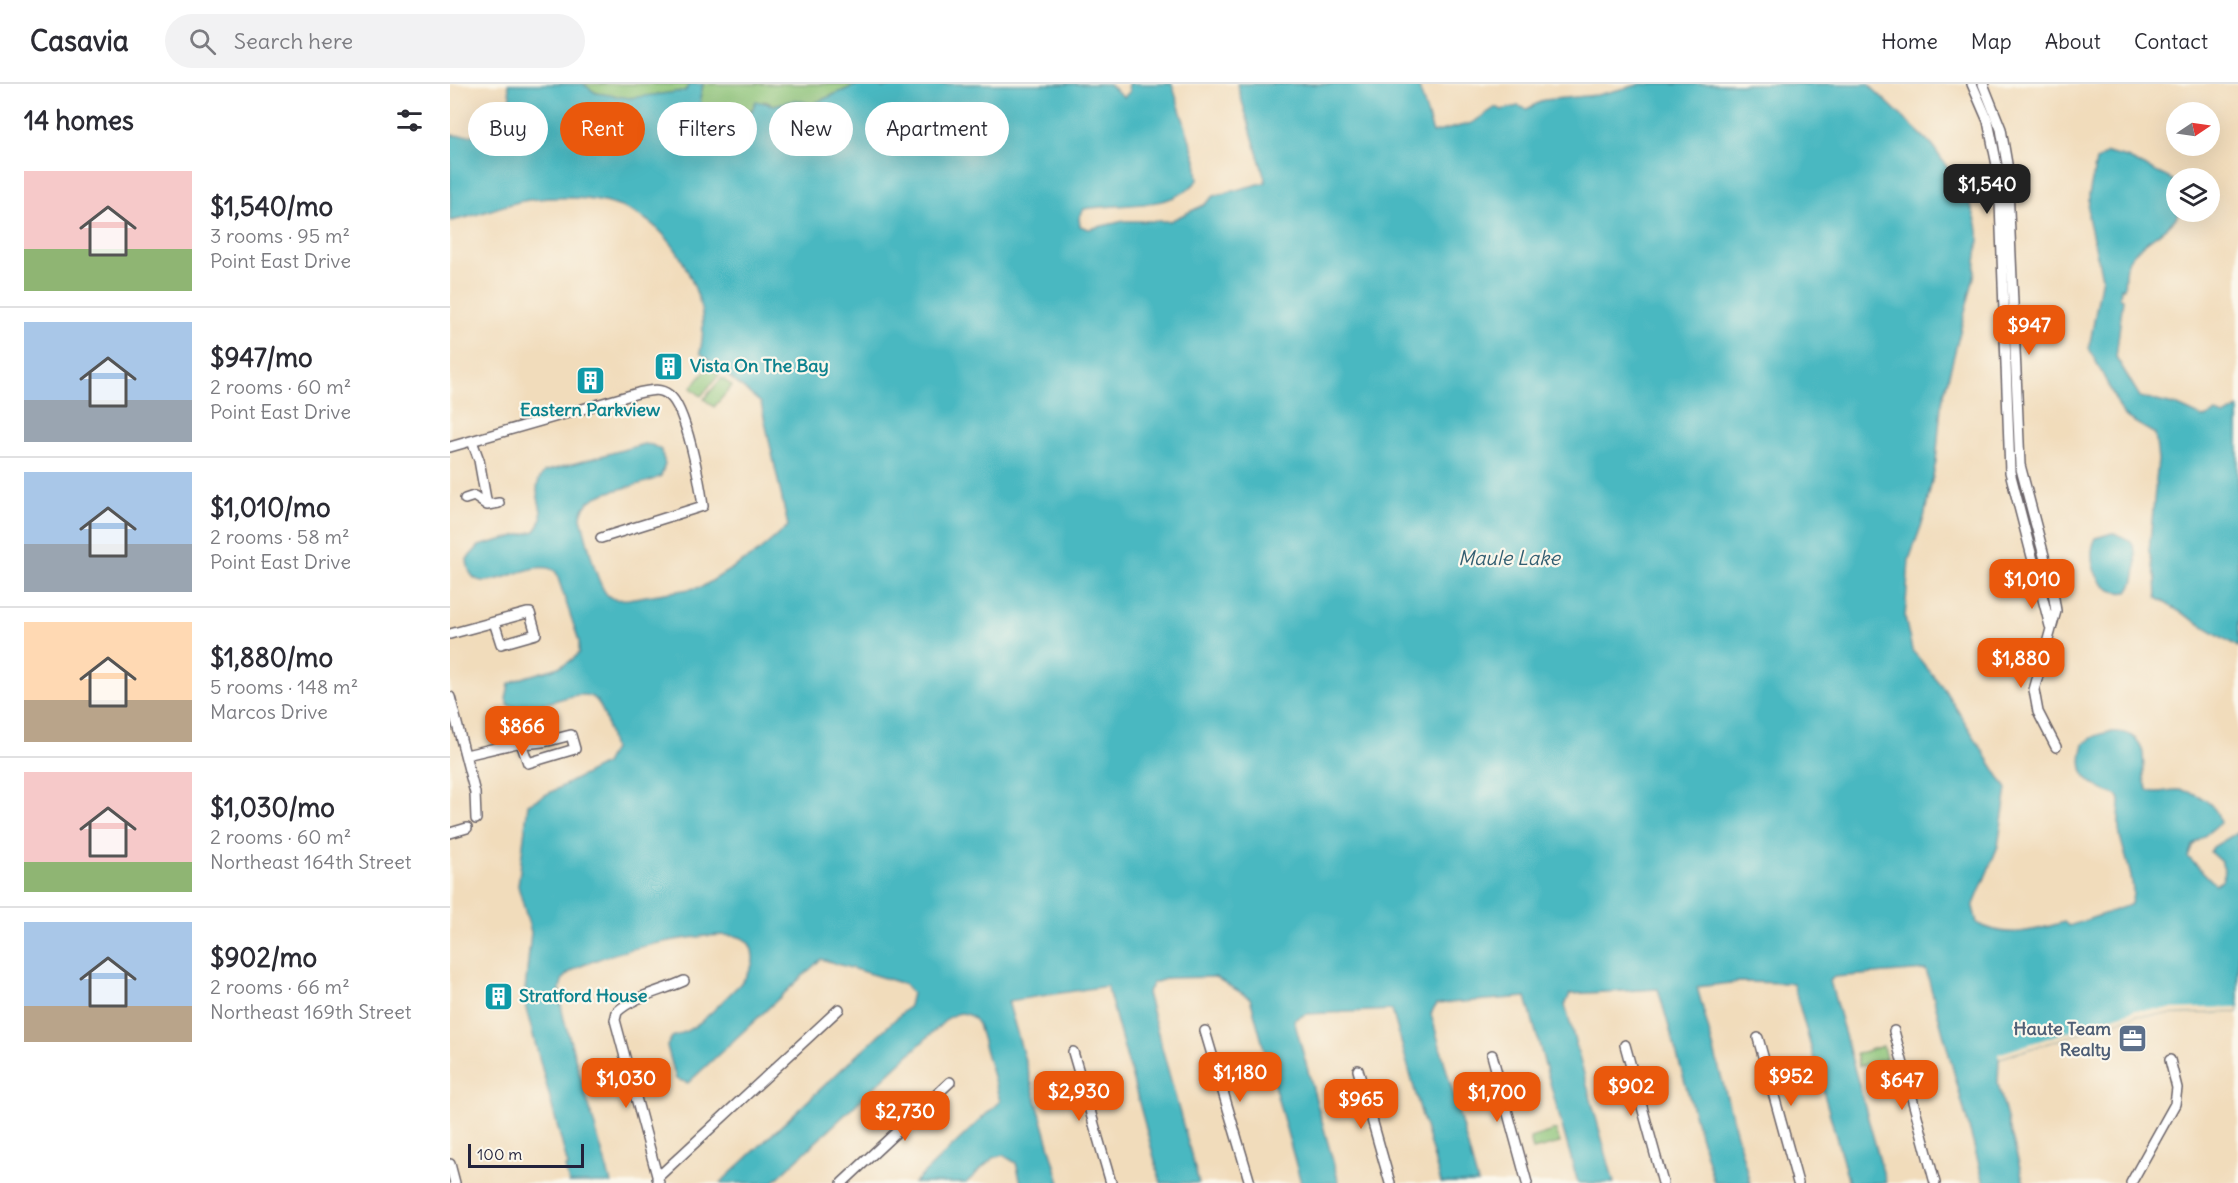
<!DOCTYPE html>
<html lang="en">
<head>
<meta charset="utf-8">
<style>
  :root { --surface:#fff; --page:#f2f2f3; --text:#2b2b33; --muted:#7c7c81; --line:#e1e1e2; --accent:#ea580c }
  body { margin:0; font-family:Delius,sans-serif; background:var(--page); color:var(--text); height:100vh; display:flex; flex-direction:column; font-size:22px; white-space:nowrap }
  * { box-sizing:border-box; margin:0 }
  p { font-size:20px; color:var(--muted) }
  .icon { flex:none; width:33px; height:33px; fill:none; stroke:currentColor; stroke-width:2; stroke-linecap:round; stroke-linejoin:round }
  .map { position:relative; flex:1; overflow:hidden }
  .details { display:flex; flex-direction:column; background:var(--surface); width:450px }
  .details>* { flex:none }
  .hud { position:absolute; left:18px; top:18px; width:570px; height:54px; display:flex; gap:12px }
  .needle { width:39px; rotate:77deg }
  .controls { position:absolute; left:1716px; top:18px; display:grid; gap:12px }
  .controls a { display:grid; place-items:center; width:54px; height:54px; border-radius:50%; background:var(--surface); box-shadow:0 6px 24px #0002; font-size:30px }
  .scale { position:absolute; left:18px; bottom:15px; width:116px; box-sizing:border-box; padding-left:6px; border:3px solid #22223b; border-top:0; font-size:16px; line-height:21px; white-space:nowrap; color:#22223b; -webkit-text-stroke:4px #fbf7ec; paint-order:stroke }
  .price { position:absolute; translate:-50% -51px; padding:0 14px; border-radius:12px; background:var(--accent); color:#fff; font-size:20px; line-height:39px; filter:drop-shadow(0 2px 3px #0008) }
  .price::after { content:''; position:absolute; left:50%; top:36px; width:18px; height:14px; margin-left:-9px; background:inherit; clip-path:polygon(0 0,100% 0,50% 100%) }
  .price.current { background:#222; color:#fff }
  ul { padding:0; list-style:none }
  li { display:flex; align-items:center; gap:18px; height:150px; padding:0 24px }
  li+li { border-top:2px solid var(--line) }
  li span { display:grid; place-items:center; flex:none; width:168px; height:120px; border-radius:0px; color:#555 }
  li>.icon { margin-inline-start:auto }
  span .icon { width:72px; height:72px; fill:#fffc; stroke-width:1 }
  li b { font-size:26px }
  h2 { display:flex; justify-content:space-between; align-items:center; height:72px; padding:0 24px; font-size:26px }
  .tag { padding:0 21px; border-radius:27px; background:var(--surface); box-shadow:0 6px 24px #0002; font-size:21px; line-height:54px }
  .tag.current { background:var(--accent); color:#fff }
  header { display:flex; align-items:center; gap:36px; box-sizing:border-box; height:84px; padding:0 30px; background:var(--surface); border-bottom:2px solid var(--line) }
  header strong { font-size:28px }
  nav { display:flex; gap:33px; margin-inline-start:auto; font-size:21px }
  .search { width:420px; height:54px; background:var(--page); display:flex; align-items:center; gap:15px; box-sizing:border-box; padding:0 21px; border-radius:33px; color:var(--muted); font-size:22px }
  main { display:flex; flex:1; min-height:0 }
  .map>svg:first-child { display:block }
</style>
</head>
<body>
<header>
<strong>Casavia</strong>
<div class="search"><svg class="icon" aria-label="search" viewBox="0 0 24 24"><circle cx="10" cy="10" r="6"/><path d="M15 15l6 6"/></svg>Search here</div>
<nav><a>Home</a><a>Map</a><a>About</a><a>Contact</a></nav>
</header>
<main>
<section class="details">
<h2>14 homes<svg class="icon" aria-label="filters" viewBox="0 0 24 24"><path d="M4 7h16M4 17h16"/><circle cx="9" cy="7" r="2"/><circle cx="15" cy="17" r="2"/></svg></h2>
<ul>
<li><span style="background:linear-gradient(#f6c9c9 65%,#8fb573 0)"><svg class="icon" aria-label="home" viewBox="0 0 24 24"><path d="M3 11l9-7 9 7M6 9v11h12V9"/></svg></span><div><b>$1,540/mo</b><p>3 rooms · 95 m²</p><p>Point East Drive</p></div></li>
<li><span style="background:linear-gradient(#a9c7e8 65%,#9aa5b1 0)"><svg class="icon" aria-label="home" viewBox="0 0 24 24"><path d="M3 11l9-7 9 7M6 9v11h12V9"/></svg></span><div><b>$947/mo</b><p>2 rooms · 60 m²</p><p>Point East Drive</p></div></li>
<li><span style="background:linear-gradient(#a9c7e8 60%,#9aa5b1 0)"><svg class="icon" aria-label="home" viewBox="0 0 24 24"><path d="M3 11l9-7 9 7M6 9v11h12V9"/></svg></span><div><b>$1,010/mo</b><p>2 rooms · 58 m²</p><p>Point East Drive</p></div></li>
<li><span style="background:linear-gradient(#ffd9b3 65%,#b9a48a 0)"><svg class="icon" aria-label="home" viewBox="0 0 24 24"><path d="M3 11l9-7 9 7M6 9v11h12V9"/></svg></span><div><b>$1,880/mo</b><p>5 rooms · 148 m²</p><p>Marcos Drive</p></div></li>
<li><span style="background:linear-gradient(#f6c9c9 75%,#8fb573 0)"><svg class="icon" aria-label="home" viewBox="0 0 24 24"><path d="M3 11l9-7 9 7M6 9v11h12V9"/></svg></span><div><b>$1,030/mo</b><p>2 rooms · 60 m²</p><p>Northeast 164th Street</p></div></li>
<li><span style="background:linear-gradient(#a9c7e8 70%,#b9a48a 0)"><svg class="icon" aria-label="home" viewBox="0 0 24 24"><path d="M3 11l9-7 9 7M6 9v11h12V9"/></svg></span><div><b>$902/mo</b><p>2 rooms · 66 m²</p><p>Northeast 169th Street</p></div></li>
</ul>
</section>
<div class="map">
<svg width="1788" height="1099" viewBox="0 0 1788 1099">
  <rect width="100%" height="100%" fill="#fbf7ec"/>
  <filter id="ink" filterUnits="userSpaceOnUse"><feTurbulence type="fractalNoise" baseFrequency=".0167" numOctaves="2"/><feDisplacementMap in="SourceGraphic" scale="12" xChannelSelector="R" yChannelSelector="G"/><feConvolveMatrix kernelMatrix="1 2 1 2 8 2 1 2 1" color-interpolation-filters="sRGB"/></filter>
  <filter id="wash" filterUnits="userSpaceOnUse"><feTurbulence type="fractalNoise" baseFrequency=".008" numOctaves="4" result="noise"/><feDisplacementMap in="SourceGraphic" scale="24" xChannelSelector="R" yChannelSelector="G"/><feGaussianBlur stdDeviation="1.35" result="paint"/><feColorMatrix in="noise" values="0 0 0 0 0 0 0 0 0 0 0 0 0 0 0 0 0 1.4 0 .05"/><feComposite in="paint" operator="in"/></filter>
  <g filter="url(#wash)">
    <rect width="100%" height="100%" fill="#f1dcbb"/>
    <!-- green -->
    <path fill="#8bc377" stroke="#567259" stroke-width="1.5" d="M133,0h107l-5,7c-32,6 -76,17 -102,-7z
      M253,0h156l-47,20 -16,-4 -22,5 -9,-4 -16,10 -2,10h-17l-18,6 -7,-2 -5,-27z
      M259,283l10,8 -18,21 -10,-8z
      M272,294l10,8 -18,21 -10,-8z
      M1433,962l3,13 -27,7 -3,-12z
      M1106,1046l4,13 -27,7 -3,-12z"/>
    <!-- water -->
    <path fill="#49b8c1" stroke="#366d7e" stroke-width="1.5" d="M58,0h75l13,9 33,5 56,-7 5,-7h13l-3,14 5,27c4,1 33,-3 42,-4l9,-20 18,4 22,-5 16,4 47,-20h17l7,4 17,-4h208l16,13 5,-5 -1,-8h44l24,76 2,20c-27,32 -75,22 -114,29l-5,9 1,8 9,3 35,-8h46l34,-16 10,-9 52,-14 -29,-98h181l15,49 39,-10 24,-16 6,3 16,-4 9,3 17,-9 53,-5 45,-11h226l64,61 36,53 9,26 2,16 -5,37 -33,129 -5,56 -12,56 -15,42 -4,58 7,32 32,39 63,100 -9,57 -25,61 4,16c28,16 58,8 87,-1l5,4 61,-21c10,-17 -9,-56 -11,-75 -1,-10 1,-20 1,-30l-2,-4c-27,-10 -44,-19 -34,-52 15,-15 49,-19 58,5 4,14 -2,29 7,42 10,3 19,-1 29,-1 18,1 40,14 42,33l-28,23 -4,11 27,27 7,-4 3,-8 -4,-10 -11,-10 3,-5 25,-15v180l-101,3 -138,43 -1,26 26,99h-40l-58,-213 -92,7 -4,4 56,202h-37l-56,-200 -54,-1 -42,5 53,196h-36l-56,-194 -88,5 -5,11 49,178h-36l-52,-186 -90,7 -5,10 47,169h-37l-49,-173 -86,4 -12,6 45,163h-38l-51,-185 -35,-21 -46,1 -16,5 -6,10 52,190h-38l-54,-197 -99,15 52,182h-39l-5,-20 -13,-8 -10,3 -27,25h-52l86,-82 -22,-77c-8,-13 -19,-13 -30,-6l-176,165h-52l183,-171 6,-6 3,-13 -8,-9 -83,-25 -133,124 -12,-4 -9,-33 5,-9c28,-8 46,-32 67,-52 7,-7 15,-19 14,-28 0,-8 -4,-16 -11,-19 -24,-12 -167,18 -179,41 -6,12 -2,27 1,40l47,164h-42l-4,-16 3,-1 -44,-165 7,-69 -13,-46 10,-82 77,-40 8,-15c-4,-14 -7,-37 -16,-48 -17,-20 -62,17 -89,4l-2,-6 3,-15c21,-13 54,-11 70,-31v-12l-23,-69c-23,-21 -86,40 -89,-13l12,-13 56,-15c18,-20 -10,-36 9,-59l100,-28 8,1 9,5 4,14 -4,12c-21,14 -79,11 -80,42 5,16 16,72 29,79 5,4 12,2 18,2l74,-12 55,-34 31,-27 -27,-123 -61,-50c7,-36 1,-54 -15,-87 -30,-62 -92,-74 -156,-66 -27,4 -52,17 -79,21v-86c40,3 68,-6 58,-51z
      M1657,69l20,5 46,22 3,4v28h4c-13,22 -42,29 -53,52 -3,6 -2,17 -3,24h-3l-1,10 3,1 -7,58 24,40 38,9 26,12 12,-5 8,3 14,-8v239l-81,-49 -1,-19 -7,-28 9,-91 -3,-26 -31,-18 -35,-68 13,-71 -14,-60 1,-22 7,-34z
      M1662,449c6,2 13,4 18,8 10,12 7,40 -2,51 -29,5 -44,-32 -32,-54z"/>
    <!-- pier -->
    <path fill="#f1dcbb" d="M1788,923v5l-101,3 -138,43 -1,-4 137,-44z"/>
  </g>
  <g filter="url(#ink)">
    <g fill="none" stroke-linecap="round" stroke-linejoin="round">
      <defs>
        <path id="street" d="M1522,0l16,37 11,54 11,297 40,154
          M1533,0l18,45 6,35 13,301 32,121 4,25 -22,79 4,22 18,35
          M22,357l7,19 8,45
          M0,363l188,-54c11,-2 21,-6 31,2 17,12 31,88 34,111l-102,32
          M15,415l9,-3 13,9 12,-2
          M0,550l77,-21h3l6,21 -35,10 -7,-22
          M0,613l25,96 1,26
          M16,671l51,-12c19,2 35,-3 54,-8l4,14 -47,14 -7,-20
          M0,749l17,-5
          M755,947l45,152
          M1444,947l41,152
          M1308,954l40,145
          M1175,961l38,138
          M623,968l38,131
          M1042,971l35,128
          M908,986l32,113
          M0,1080l5,19
          M207,1094l182,-169
          M209,1099l-44,-163 2,-8c17,-16 45,-21 67,-31
          M392,1099l108,-101
          M1681,1099l44,-79 2,-16 -7,-28"/>
      </defs>
      <!-- street casing -->
      <use href="#street" stroke="#6a6368" stroke-width="12"/>
      <!-- street -->
      <use href="#street" stroke="#fff" stroke-width="9"/>
    </g>
  </g>
  <!-- icons -->
  <defs>
    <symbol id="building-square" viewBox="-11 -11 22 22"><rect x="-9" y="-9" width="18" height="18" rx="4" fill="#0f9aa8" stroke="#fbf7ec"/><path d="M-4-6H4V6H1V3H-1V6H-4ZM-2.5-4.3h1.7v1.8h-1.7ZM.8-4.3h1.7v1.8H.8ZM-2.5-1h1.7V.8h-1.7ZM.8-1h1.7V.8H.8Z" fill="#fff"/></symbol>
    <symbol id="office-square" viewBox="-11 -11 22 22"><rect x="-9" y="-9" width="18" height="18" rx="4" fill="#5c6f8a" stroke="#fbf7ec"/><path d="M-6-3h4V-5.5h4V-3h4V5H-6ZM-1-4.5V-3h2v-1.5ZM-6 0V1H6V0Z" fill="#fff"/></symbol>
  </defs>
  <g fill-rule="evenodd">
    <use href="#building-square" x="202" y="266" width="33" height="33"/>
    <use href="#building-square" x="124" y="280" width="33" height="33"/>
    <use href="#building-square" x="32" y="896" width="33" height="33"/>
    <use href="#office-square" x="1666" y="938" width="33" height="33"/>
  </g>
  <g text-anchor="middle" stroke-width="4.5" stroke-linejoin="round" paint-order="stroke">
    <!-- culture labels -->
    <g font-size="18" font-weight="bold" fill="#0d838f" stroke="#fbf7ec" text-anchor="start">
      <text x="240" y="288">Vista On The Bay</text>
      <text x="140" y="332" text-anchor="middle">Eastern Parkview</text>
      <text x="69" y="918">Stratford House</text>
    </g>
    <!-- service labels -->
    <g font-size="18" font-weight="bold" fill="#4e5e75" stroke="#fbf7ec" text-anchor="end">
      <text x="1661" y="951">Haute Team<tspan x="1661" dy="21">Realty</tspan></text>
    </g>
    <!-- water labels -->
    <g font-size="20" font-style="italic" fill="#325e71" stroke="#fbf7ec">
      <text x="1059" y="481">Maule Lake</text>
    </g>
  </g>
</svg>
<div class="controls">
<a><svg class="needle" viewBox="-14 -14 28 28"><path d="M0-13l5 13h-10z" fill="#e53935"/><path d="M0 13l5-13h-10z" fill="#7c7c81"/></svg></a>
<a><svg class="icon" aria-label="layers" viewBox="0 0 24 24"><path d="M12 4l9 5-9 5-9-5zM3 14l9 5 9-5"/></svg></a>
</div>
<div class="scale">100 m</div>
<b class="price current" style="left:1537px;top:131px">$1,540</b>
<b class="price" style="left:1579px;top:272px">$947</b>
<b class="price" style="left:1582px;top:526px">$1,010</b>
<b class="price" style="left:1571px;top:605px">$1,880</b>
<b class="price" style="left:72px;top:673px">$866</b>
<b class="price" style="left:790px;top:1019px">$1,180</b>
<b class="price" style="left:1341px;top:1023px">$952</b>
<b class="price" style="left:176px;top:1025px">$1,030</b>
<b class="price" style="left:1452px;top:1027px">$647</b>
<b class="price" style="left:1181px;top:1033px">$902</b>
<b class="price" style="left:629px;top:1038px">$2,930</b>
<b class="price" style="left:1047px;top:1039px">$1,700</b>
<b class="price" style="left:911px;top:1046px">$965</b>
<b class="price" style="left:455px;top:1058px">$2,730</b>
<div class="hud">
<a class="tag">Buy</a>
<a class="tag current">Rent</a>
<a class="tag">Filters</a>
<a class="tag">New</a>
<a class="tag">Apartment</a>
</div>
</div>
</main>
</body>
</html>
